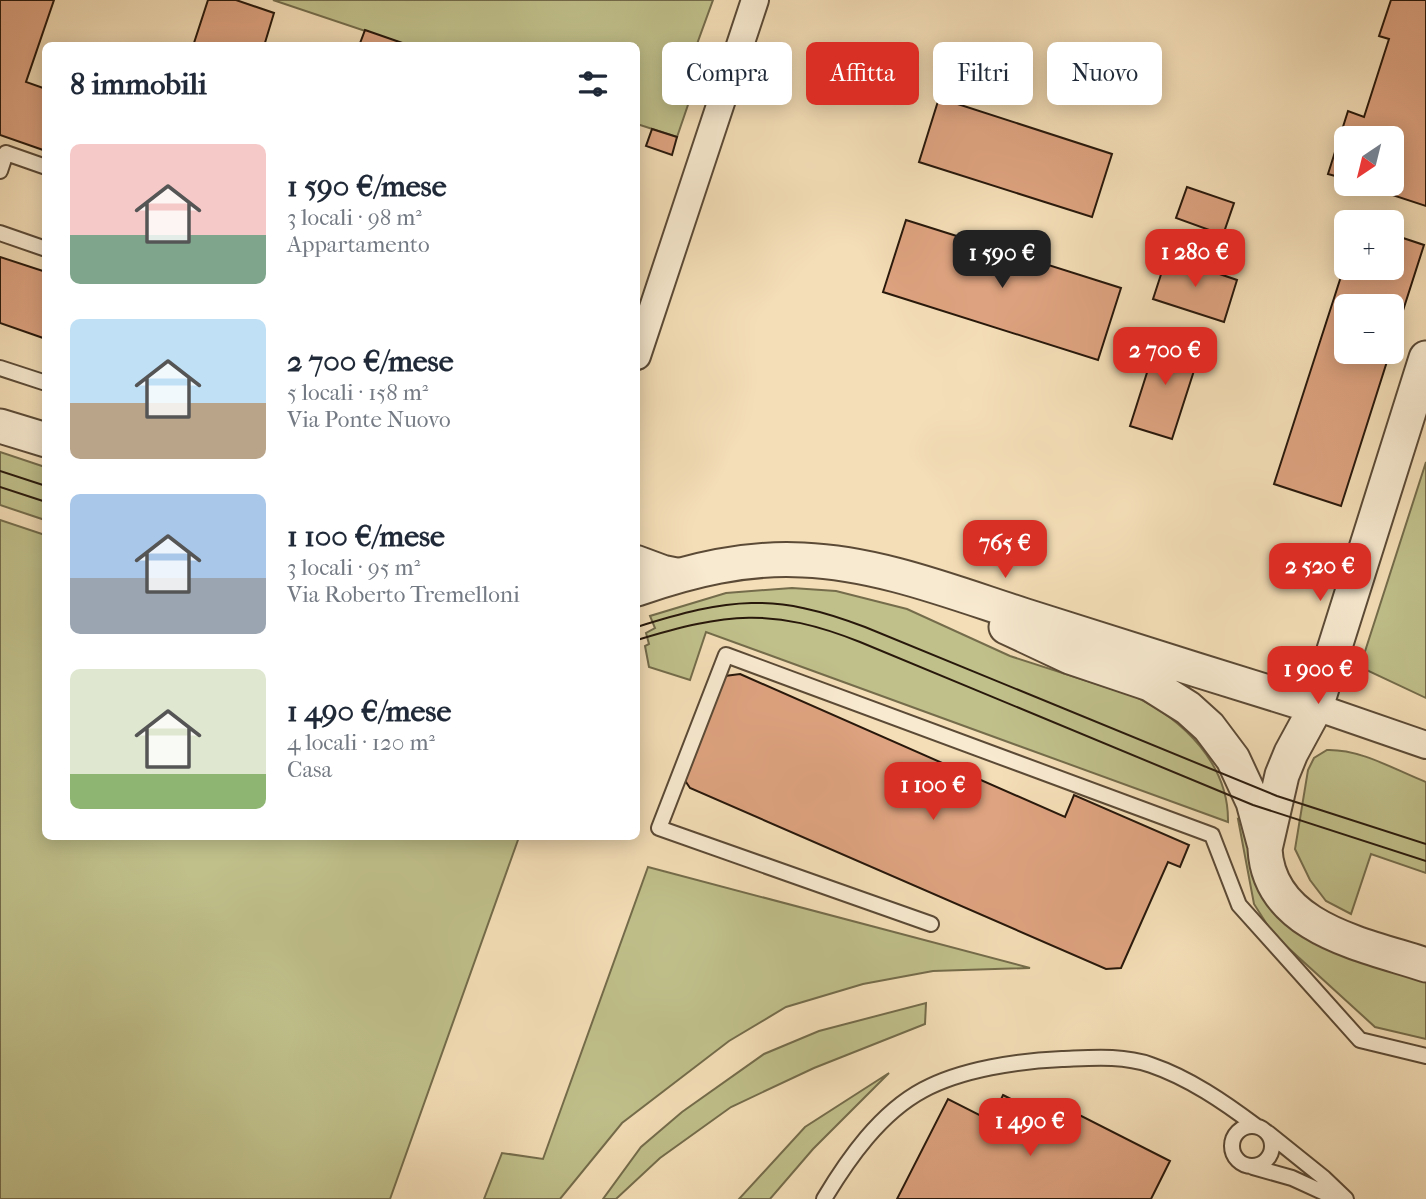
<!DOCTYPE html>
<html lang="it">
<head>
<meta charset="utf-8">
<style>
  :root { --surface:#fff; --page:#f2f2f3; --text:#1f2937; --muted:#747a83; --accent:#d93025 }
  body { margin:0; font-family:"IM FELL French Canon",serif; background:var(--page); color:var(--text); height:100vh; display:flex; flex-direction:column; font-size:26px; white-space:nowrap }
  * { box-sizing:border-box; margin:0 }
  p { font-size:23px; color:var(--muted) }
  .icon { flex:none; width:38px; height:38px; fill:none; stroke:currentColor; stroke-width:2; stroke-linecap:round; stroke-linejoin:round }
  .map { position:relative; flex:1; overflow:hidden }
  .panel { position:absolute; left:42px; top:42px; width:598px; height:798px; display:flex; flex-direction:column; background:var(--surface); border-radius:10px; box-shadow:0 4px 18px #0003 }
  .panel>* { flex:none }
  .hud { position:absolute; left:662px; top:42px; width:658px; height:63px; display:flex; gap:14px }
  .needle { width:46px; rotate:215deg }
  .controls { position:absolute; left:1334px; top:126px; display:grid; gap:14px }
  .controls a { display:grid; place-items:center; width:70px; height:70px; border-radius:10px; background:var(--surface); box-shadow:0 4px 18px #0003; font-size:35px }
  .price { position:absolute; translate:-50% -60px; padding:0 16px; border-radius:14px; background:var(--accent); color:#fff; font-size:23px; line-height:46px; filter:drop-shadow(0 2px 4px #0008) }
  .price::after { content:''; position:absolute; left:50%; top:42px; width:21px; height:16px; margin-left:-10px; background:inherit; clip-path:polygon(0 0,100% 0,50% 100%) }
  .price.selected { background:#222; color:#fff }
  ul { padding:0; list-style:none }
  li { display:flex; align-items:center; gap:21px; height:175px; padding:0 28px }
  li span { display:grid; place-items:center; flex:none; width:196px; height:140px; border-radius:10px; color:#555 }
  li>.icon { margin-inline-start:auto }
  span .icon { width:84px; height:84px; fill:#fffc; stroke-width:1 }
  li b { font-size:30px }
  h2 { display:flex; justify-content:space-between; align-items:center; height:84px; padding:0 28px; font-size:30px }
  .tag { padding:0 24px; border-radius:10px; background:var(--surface); box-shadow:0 4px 18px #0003; font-size:24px; line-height:63px }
  .tag.selected { background:var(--accent); color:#fff }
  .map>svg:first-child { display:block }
</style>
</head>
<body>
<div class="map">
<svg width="1426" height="1199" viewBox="0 0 1426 1199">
  <rect width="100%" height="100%" fill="#f4deb7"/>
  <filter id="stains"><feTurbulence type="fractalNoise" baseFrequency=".00286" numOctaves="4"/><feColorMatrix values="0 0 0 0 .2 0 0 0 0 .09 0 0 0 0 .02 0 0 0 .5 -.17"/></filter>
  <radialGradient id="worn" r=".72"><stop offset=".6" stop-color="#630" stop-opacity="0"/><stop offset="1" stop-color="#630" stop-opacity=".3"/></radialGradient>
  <!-- green -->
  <path fill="#c0c08b" stroke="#746c4b" stroke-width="2" d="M273,0h440l-28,77 6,19 -14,41 -40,-13v-78l-230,-1z
    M0,452l45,15v53l-45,-15z
    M1426,462v236l-66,-31z
    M0,520l45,15 1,301 473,1 -129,362h-390z
    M792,588l44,3 71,18 103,47 124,40c49,23 95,68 94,126l-522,-190 -16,48 -41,-13 -4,-21 4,-2 -3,-11 9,-5 -5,-12 76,-23z
    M1327,750c34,-1 68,20 99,32v91l-55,-19 -20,60 -25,-13 -16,-21 -15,-31 13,-79 6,-12z
    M1238,819l16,6 52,78 120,55v81l-51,-12 -102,-93 -19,-30z
    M648,867l382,101 -97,3 -70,13 -77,23 -57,34 -107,82 -62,76h-76l18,-46 41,6z
    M926,1003l-1,21 -111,44 -83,39 -71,51 -44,41h-13l38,-52 41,-35 82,-58 55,-23z
    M889,1073l-76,76 -43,50h-31l66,-72z"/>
  <!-- building -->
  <path fill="#dea380" stroke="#28180b" stroke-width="2" d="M0,0h54l-28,82 20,7v62l-46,-16z
    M208,0h28l38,13 -10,33h-71z
    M1391,0h35v206l-67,-22h32v-46h-45v41l-18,-5 20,-63 16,6 25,-78 -10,-3z
    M365,30l46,16h-52z
    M939,98l173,56 -20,63 -173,-55z
    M652,129l25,8 -5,18 -26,-9z
    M1187,187l47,16 -11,32 -47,-17z
    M906,220l215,68 -23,72 -215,-68z
    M1391,234l33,11 -33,103v-42h-45v46h44l-49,154 -67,-22 72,-223v7h45z
    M1167,256l70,24 -13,42 -71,-23z
    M0,257l46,15v67l-46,-16z
    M1159,335l42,14 -29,90 -42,-13z
    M740,674l325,143 9,-22 115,50 -9,22 -12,-5 -47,106 -15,1 -416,-181 -8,-12 43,-100z
    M1003,1095l39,20 8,-15 120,61 -19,38h-254l51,-100 43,22z"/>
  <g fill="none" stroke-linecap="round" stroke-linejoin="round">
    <defs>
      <path id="service" d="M0,171l6,-18 40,14
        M0,233l46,16
        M0,368l46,15
        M931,924l-272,-96 67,-173 486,180 27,70 121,135 66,16
        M1232 1146a20 20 0 1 1 40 0a20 20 0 1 1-40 0Z
        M1268,1133l56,45 22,21
        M1253,1167l39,11 46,21
        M824,1199c24,-40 56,-86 99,-109 39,-21 95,-29 139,-31 29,-1 60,-4 89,6 38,13 73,37 105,61"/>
      <path id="minor" d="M637,356l118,-356
        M637,559l27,10 20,4
        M1316,707l110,38"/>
      <path id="tertiary" d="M1426,358l-110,349 -25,46 -9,22 -17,74c4,80 101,96 161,116
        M0,426l46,14
        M637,589c54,-19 108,-32 166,-29 75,3 149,32 220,55 98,31 195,62 293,92
        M1006,627l64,30 80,27 38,24 21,19 24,32 20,43 11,41"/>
    </defs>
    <!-- service casing -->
    <use href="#service" stroke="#5b4a36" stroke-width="18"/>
    <!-- minor casing -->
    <use href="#minor" stroke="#5b4a36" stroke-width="30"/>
    <!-- tertiary casing -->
    <use href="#tertiary" stroke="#5b4a36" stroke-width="37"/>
    <!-- service -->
    <use href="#service" stroke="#f8ead0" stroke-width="14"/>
    <!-- minor -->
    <use href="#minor" stroke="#f8ead0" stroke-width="26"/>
    <!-- tertiary -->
    <use href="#tertiary" stroke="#f8ead0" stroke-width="33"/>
    <!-- tram -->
    <path stroke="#28180b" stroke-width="2" d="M0,471l46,15
      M0,487l46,15
      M637,627c92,-29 137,-35 228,0l412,169 149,48
      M637,640c89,-27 135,-33 223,2l393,163 173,56"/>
  </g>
  <rect width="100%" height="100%" filter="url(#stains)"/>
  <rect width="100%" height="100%" fill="url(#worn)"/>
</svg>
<div class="controls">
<a><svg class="needle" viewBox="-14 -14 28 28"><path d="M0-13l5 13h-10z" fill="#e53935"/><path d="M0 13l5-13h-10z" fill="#747a83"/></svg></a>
<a>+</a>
<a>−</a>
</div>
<b class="price" style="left:1195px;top:289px">1 280 €</b>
<b class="price selected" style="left:1002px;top:290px">1 590 €</b>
<b class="price" style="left:1165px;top:387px">2 700 €</b>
<b class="price" style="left:1005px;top:580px">765 €</b>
<b class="price" style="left:1320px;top:603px">2 520 €</b>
<b class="price" style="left:1318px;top:706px">1 900 €</b>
<b class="price" style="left:933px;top:822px">1 100 €</b>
<b class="price" style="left:1030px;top:1158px">1 490 €</b>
<div class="hud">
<a class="tag">Compra</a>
<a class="tag selected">Affitta</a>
<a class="tag">Filtri</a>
<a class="tag">Nuovo</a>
</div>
<section class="panel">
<h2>8 immobili<svg class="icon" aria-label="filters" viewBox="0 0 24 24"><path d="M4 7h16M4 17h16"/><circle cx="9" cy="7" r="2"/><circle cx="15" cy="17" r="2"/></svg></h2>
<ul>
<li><span style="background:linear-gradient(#f6c9c9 65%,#7fa58c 0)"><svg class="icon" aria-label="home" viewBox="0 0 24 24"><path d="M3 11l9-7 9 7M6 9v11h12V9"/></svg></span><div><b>1 590 €/mese</b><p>3 locali · 98 m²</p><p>Appartamento</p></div></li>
<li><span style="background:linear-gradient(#bfe0f5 60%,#b9a48a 0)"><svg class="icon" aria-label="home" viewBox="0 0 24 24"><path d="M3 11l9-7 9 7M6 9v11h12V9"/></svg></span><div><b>2 700 €/mese</b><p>5 locali · 158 m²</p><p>Via Ponte Nuovo</p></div></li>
<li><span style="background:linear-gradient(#a9c7e8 60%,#9aa5b1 0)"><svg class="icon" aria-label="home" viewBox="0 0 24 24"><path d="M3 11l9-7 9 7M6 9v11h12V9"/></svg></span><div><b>1 100 €/mese</b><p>3 locali · 95 m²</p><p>Via Roberto Tremelloni</p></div></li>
<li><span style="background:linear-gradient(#dfe7d0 75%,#8fb573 0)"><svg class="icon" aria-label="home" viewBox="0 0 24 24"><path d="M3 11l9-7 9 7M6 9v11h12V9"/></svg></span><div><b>1 490 €/mese</b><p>4 locali · 120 m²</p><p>Casa</p></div></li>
</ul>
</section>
</div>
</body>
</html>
